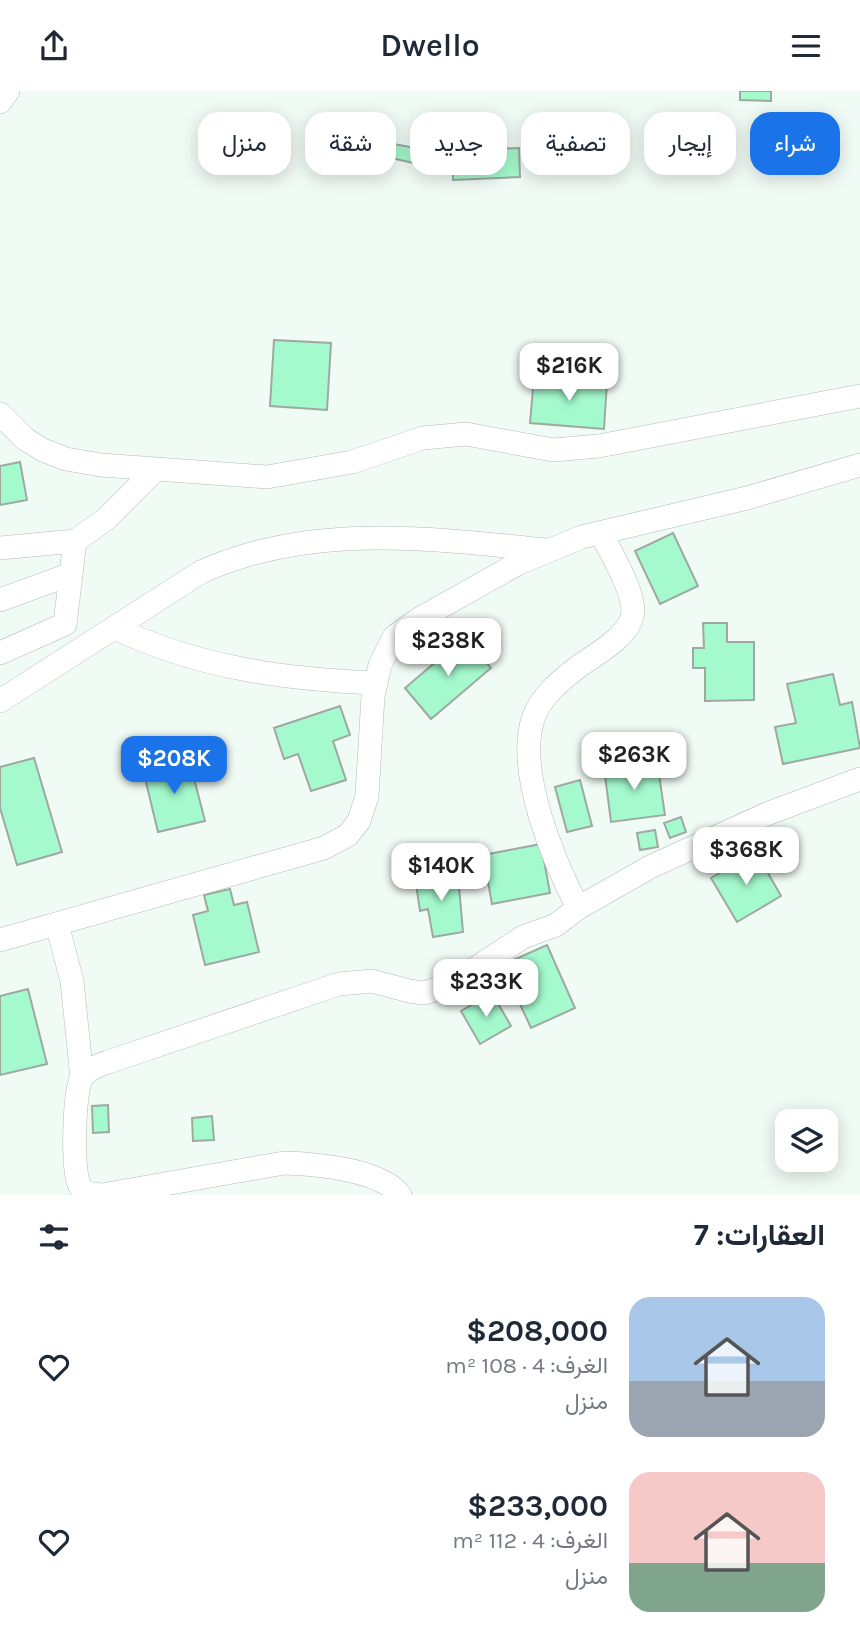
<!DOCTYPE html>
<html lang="ar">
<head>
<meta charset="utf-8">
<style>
  :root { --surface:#fff; --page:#f6f6f7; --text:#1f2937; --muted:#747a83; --accent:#1a73e8 }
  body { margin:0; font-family:Karla,Vazirmatn,sans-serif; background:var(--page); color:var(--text); direction:rtl; height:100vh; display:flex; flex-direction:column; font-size:26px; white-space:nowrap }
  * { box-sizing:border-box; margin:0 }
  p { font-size:23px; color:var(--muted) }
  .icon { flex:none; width:38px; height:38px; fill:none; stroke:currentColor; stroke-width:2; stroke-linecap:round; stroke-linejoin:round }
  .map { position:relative; height:1104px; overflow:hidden; direction:ltr }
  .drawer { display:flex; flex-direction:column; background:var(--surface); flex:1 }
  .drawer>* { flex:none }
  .top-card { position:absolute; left:21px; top:21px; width:819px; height:63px; direction:rtl; display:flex; gap:14px }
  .controls { position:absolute; left:775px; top:1018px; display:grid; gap:14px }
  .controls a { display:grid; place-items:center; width:63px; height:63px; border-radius:14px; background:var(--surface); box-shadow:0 4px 18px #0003; font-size:35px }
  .price { position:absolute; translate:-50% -60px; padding:0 16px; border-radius:14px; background:#fff; color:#222; font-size:23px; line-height:46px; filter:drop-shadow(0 2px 4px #0008) }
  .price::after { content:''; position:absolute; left:50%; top:42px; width:21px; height:16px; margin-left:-10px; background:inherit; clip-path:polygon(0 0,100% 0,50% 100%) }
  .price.current { background:var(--accent); color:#fff }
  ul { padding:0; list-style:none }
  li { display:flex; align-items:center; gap:21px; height:175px; padding:0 35px }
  li span { display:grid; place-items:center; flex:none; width:196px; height:140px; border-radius:21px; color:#555 }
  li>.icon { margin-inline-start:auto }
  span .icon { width:84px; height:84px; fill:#fffc; stroke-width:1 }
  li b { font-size:30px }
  h2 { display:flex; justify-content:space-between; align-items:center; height:84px; padding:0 35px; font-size:30px }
  .chip { padding:0 24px; border-radius:21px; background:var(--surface); box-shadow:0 4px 18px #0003; font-size:24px; line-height:63px }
  .chip.current { background:var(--accent); color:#fff }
  header { display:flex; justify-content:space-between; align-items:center; height:91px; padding:0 35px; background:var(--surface); font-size:32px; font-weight:600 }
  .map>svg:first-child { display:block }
</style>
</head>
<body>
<header><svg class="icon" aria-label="menu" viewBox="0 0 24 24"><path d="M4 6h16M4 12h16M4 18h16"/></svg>Dwello<svg class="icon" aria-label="share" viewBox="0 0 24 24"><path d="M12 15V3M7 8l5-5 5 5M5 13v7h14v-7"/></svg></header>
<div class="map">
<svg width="860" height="1104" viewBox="0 0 860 1104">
  <rect width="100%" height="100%" fill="#f1fbf5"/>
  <!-- building -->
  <path fill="#a4facd" stroke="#9fa8a2" stroke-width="2" d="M740,0h31v10l-31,-1z
    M491,45v13l28,-1 1,29 -67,3 -1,-35h11v-8z
    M383,51l38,7 -3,15 -27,-6 -1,6 -11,-2z
    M274,249l57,3 -4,67 -57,-4z
    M534,286l73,5 -3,47 -74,-6z
    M20,371l7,38 -27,5v-39z
    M673,442l25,53 -38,18 -25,-53z
    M703,532h24v19h27v58l-49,1v-33h-12v-20h11z
    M465,546l26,31 -60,51 -26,-31z
    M833,583l7,31 12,-3 8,46 -77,16 -8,-37 21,-4 -9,-39z
    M340,615l10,29 -17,6 13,39 -35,11 -13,-37 -14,5 -10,-31z
    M34,667l28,94 -45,13 -17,-57v-41z
    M189,668l16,62 -47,11 -15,-62z
    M657,670l8,54 -54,7 -7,-54z
    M580,689l12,46 -25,6 -12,-45z
    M681,726l5,15 -16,6 -6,-15z
    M655,739l3,17 -18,3 -3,-17z
    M541,753l9,49 -58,11 -9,-49z
    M756,761l25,44 -44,26 -26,-44z
    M442,782l1,5 15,-3 5,57 -30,5 -5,-28 -8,2 -5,-34z
    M230,798l4,16 13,-3 12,50 -54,13 -12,-50 15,-4 -4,-16z
    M547,854l28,63 -44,20 -29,-63z
    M28,898l19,75 -47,11v-79z
    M492,902l19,33 -31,18 -19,-33z
    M108,1014l1,27 -16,1 -1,-27z
    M212,1025l2,24 -21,1 -1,-23z"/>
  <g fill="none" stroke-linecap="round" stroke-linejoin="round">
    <defs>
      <path id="minor" d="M0,11l8,-11
        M0,323l25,25 18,11 23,9 35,6 166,12 85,-15 71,-24 43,-4 87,16 46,-4 261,-50
        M0,457l75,-7 31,-22 49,-49
        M0,509l71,-26
        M115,537c84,40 169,51 261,55
        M0,562l65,-29 10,-83
        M0,610l201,-129c108,-49 229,-34 344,-22
        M578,817c-24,-47 -62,-136 -45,-189 7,-22 27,-38 45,-52 16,-12 49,-29 54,-50 6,-21 -22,-65 -31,-84
        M57,833l15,57 10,97
        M0,849l324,-92 24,-13 11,-14 8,-25 6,-100 7,-31 14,-28 25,-18 100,-56 63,-26 165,-39 113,-33
        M400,1104c-20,-26 -85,-31 -116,-32l-182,32c-10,-1 -19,-1 -23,-11 -7,-18 -5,-87 2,-105 5,-10 17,-13 27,-17l231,-78 33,-3 37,10 15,2 13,-4 42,-23 44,-29 33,-12 22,-17 72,-41 119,-54 91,-34"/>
    </defs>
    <!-- minor casing -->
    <use href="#minor" stroke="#b3bcb7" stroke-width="24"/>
    <!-- minor -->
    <use href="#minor" stroke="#fff" stroke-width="23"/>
  </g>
</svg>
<div class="controls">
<a><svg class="icon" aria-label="layers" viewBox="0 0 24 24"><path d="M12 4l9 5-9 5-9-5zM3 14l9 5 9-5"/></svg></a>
</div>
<b class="price" style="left:569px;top:312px">$216K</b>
<b class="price" style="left:448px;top:587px">$238K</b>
<b class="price" style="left:634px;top:701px">$263K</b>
<b class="price current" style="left:174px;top:705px">$208K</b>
<b class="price" style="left:746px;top:796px">$368K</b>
<b class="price" style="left:441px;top:812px">$140K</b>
<b class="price" style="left:486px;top:928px">$233K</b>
<div class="top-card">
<a class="chip current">شراء</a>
<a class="chip">إيجار</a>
<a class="chip">تصفية</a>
<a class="chip">جديد</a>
<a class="chip">شقة</a>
<a class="chip">منزل</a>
</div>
</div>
<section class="drawer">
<h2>العقارات: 7<svg class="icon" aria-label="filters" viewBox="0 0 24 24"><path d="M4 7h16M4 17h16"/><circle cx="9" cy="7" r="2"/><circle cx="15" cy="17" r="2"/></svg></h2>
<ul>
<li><span style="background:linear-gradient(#a9c7e8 60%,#9aa5b1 0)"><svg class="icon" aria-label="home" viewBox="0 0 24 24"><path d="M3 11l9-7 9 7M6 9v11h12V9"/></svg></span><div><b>$208,000</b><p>الغرف: 4 · 108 m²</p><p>منزل</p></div><svg class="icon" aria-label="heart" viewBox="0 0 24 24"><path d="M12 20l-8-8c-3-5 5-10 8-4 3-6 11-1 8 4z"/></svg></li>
<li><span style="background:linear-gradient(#f6c9c9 65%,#7fa58c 0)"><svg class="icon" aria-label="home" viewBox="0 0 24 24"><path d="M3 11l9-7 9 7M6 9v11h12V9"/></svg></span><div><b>$233,000</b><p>الغرف: 4 · 112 m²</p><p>منزل</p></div><svg class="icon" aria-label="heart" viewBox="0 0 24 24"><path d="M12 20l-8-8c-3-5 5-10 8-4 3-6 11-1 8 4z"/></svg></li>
</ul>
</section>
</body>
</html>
